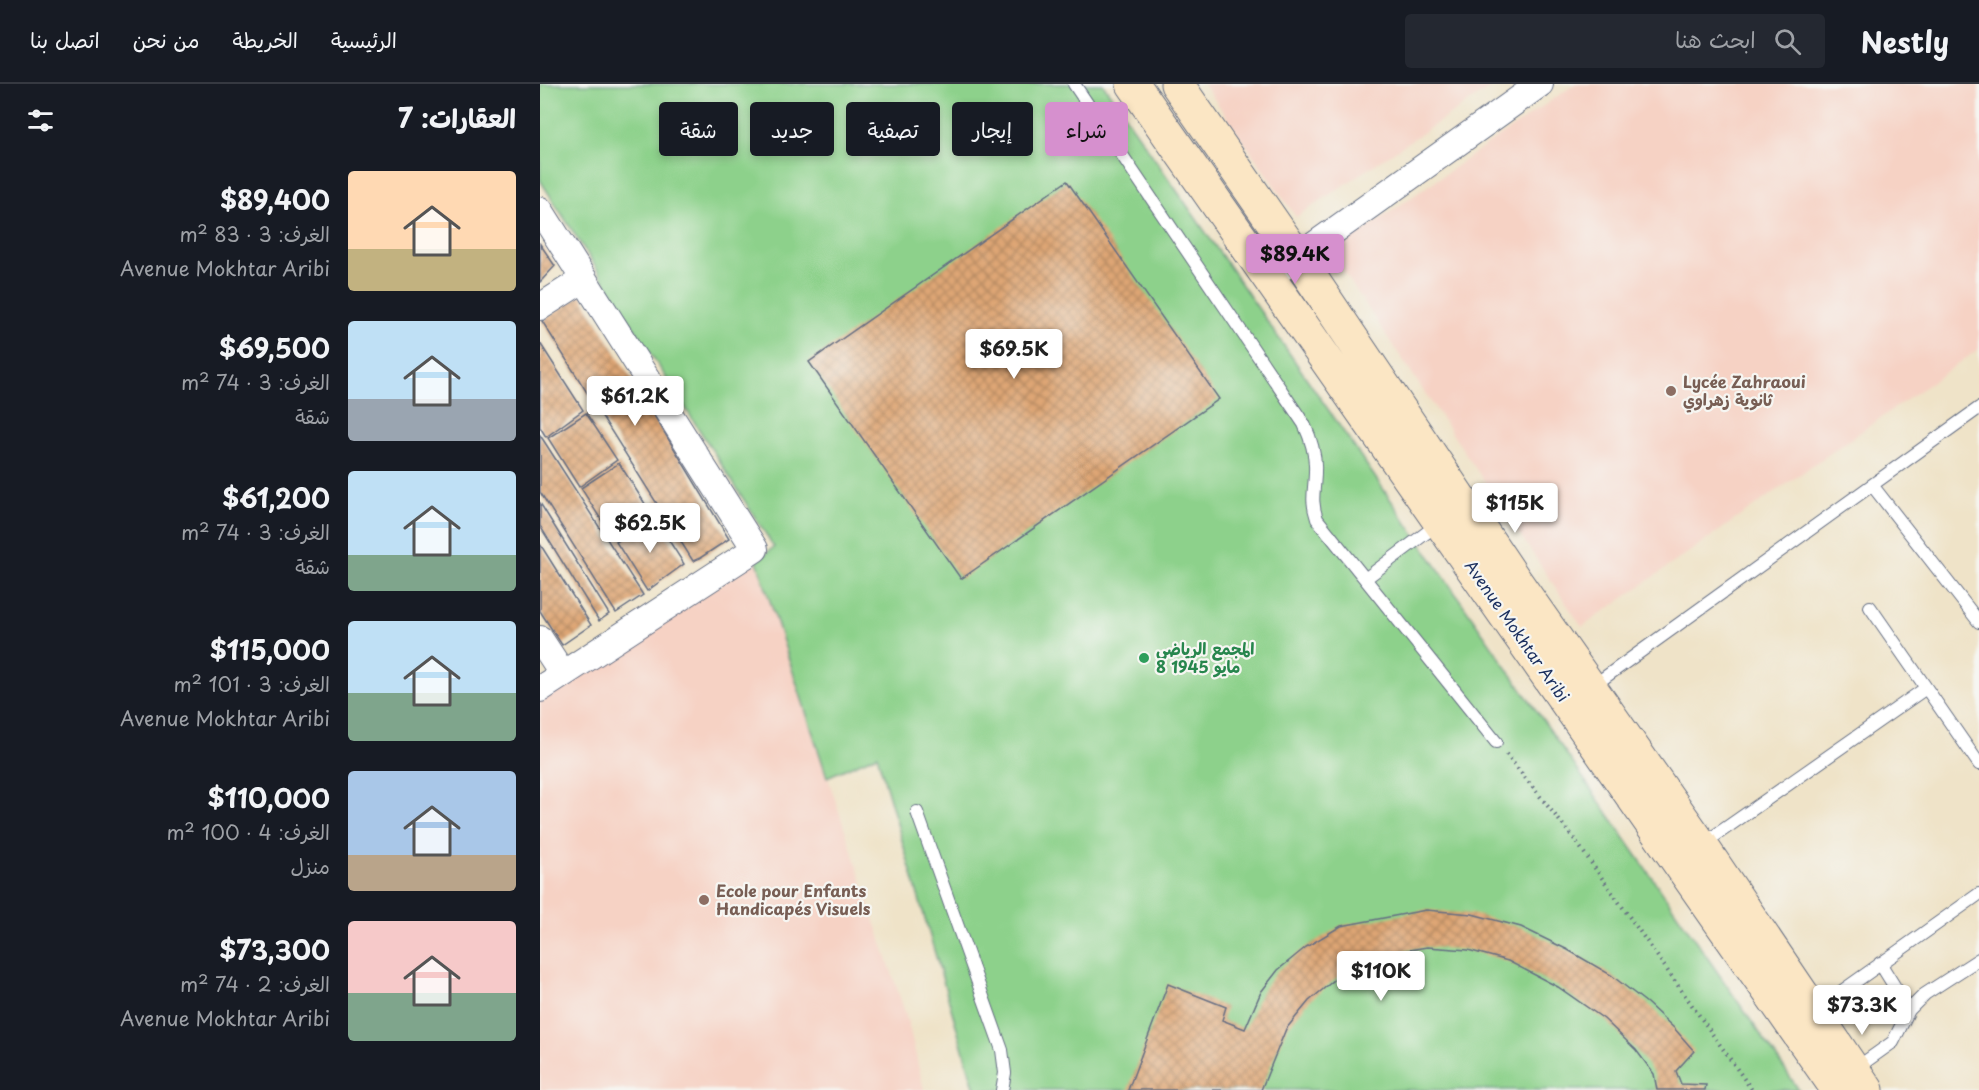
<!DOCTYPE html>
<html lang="ar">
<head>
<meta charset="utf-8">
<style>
  :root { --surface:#171b24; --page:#242831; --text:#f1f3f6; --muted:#9ea1a6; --line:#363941; --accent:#d690ce }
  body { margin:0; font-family:"Playpen Sans","Playpen Sans Arabic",sans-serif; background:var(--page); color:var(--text); direction:rtl; height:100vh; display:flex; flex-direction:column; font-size:22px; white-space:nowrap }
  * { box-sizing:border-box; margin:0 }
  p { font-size:20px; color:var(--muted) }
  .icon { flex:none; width:33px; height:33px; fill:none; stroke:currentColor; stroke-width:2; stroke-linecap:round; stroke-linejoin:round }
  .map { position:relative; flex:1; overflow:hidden; direction:ltr }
  .side { display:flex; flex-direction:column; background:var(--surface); width:540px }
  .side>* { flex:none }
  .top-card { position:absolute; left:18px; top:18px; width:570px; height:54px; direction:rtl; display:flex; gap:12px }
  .price { position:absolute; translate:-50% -51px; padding:0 14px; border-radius:6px; background:#fff; color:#222; font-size:20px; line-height:39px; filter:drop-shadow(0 2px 3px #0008) }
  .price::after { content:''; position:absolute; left:50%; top:36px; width:18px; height:14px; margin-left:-9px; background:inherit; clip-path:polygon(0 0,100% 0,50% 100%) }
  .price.active { background:var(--accent); color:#111 }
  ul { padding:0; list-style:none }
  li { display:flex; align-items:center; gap:18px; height:150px; padding:0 24px }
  li span { display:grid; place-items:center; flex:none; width:168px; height:120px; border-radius:6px; color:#555 }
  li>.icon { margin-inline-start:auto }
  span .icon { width:72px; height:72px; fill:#fffc; stroke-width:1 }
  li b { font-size:26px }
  h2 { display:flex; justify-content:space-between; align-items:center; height:72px; padding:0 24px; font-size:26px }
  .pill { padding:0 21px; border-radius:6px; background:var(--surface); box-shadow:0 3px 9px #0003; font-size:21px; line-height:54px }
  .pill.active { background:var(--accent); color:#111 }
  header { display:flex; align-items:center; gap:36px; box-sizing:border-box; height:84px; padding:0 30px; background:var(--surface); border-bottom:2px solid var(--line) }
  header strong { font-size:28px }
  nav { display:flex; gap:33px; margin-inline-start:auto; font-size:21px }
  .search { width:420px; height:54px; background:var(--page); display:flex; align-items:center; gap:15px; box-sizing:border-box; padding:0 21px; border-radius:6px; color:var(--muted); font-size:22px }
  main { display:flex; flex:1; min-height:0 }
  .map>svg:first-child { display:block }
</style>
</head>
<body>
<header>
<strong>Nestly</strong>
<div class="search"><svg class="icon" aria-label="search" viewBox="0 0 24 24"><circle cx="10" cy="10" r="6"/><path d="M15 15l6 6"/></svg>ابحث هنا</div>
<nav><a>الرئيسية</a><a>الخريطة</a><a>من نحن</a><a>اتصل بنا</a></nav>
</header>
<main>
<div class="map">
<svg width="1439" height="1006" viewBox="0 0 1439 1006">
  <defs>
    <pattern id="building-cross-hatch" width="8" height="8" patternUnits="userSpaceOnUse" patternTransform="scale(1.5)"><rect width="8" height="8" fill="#dea674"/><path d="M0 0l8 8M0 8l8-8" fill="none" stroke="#b38862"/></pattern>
  </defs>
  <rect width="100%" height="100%" fill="#f6f6f2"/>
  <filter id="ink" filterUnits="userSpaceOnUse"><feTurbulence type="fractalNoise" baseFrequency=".0167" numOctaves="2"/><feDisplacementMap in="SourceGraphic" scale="12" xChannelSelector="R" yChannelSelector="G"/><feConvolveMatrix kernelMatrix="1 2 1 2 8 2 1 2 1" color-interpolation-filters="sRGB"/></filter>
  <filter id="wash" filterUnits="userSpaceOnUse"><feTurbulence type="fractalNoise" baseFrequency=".008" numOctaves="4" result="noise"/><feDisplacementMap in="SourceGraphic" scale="24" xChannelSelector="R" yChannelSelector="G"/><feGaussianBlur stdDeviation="1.35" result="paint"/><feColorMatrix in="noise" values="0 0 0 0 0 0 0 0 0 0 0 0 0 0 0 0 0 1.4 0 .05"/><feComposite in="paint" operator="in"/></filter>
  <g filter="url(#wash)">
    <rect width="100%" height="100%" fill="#efe3c8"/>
    <!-- built -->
    <path fill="#f6d2c4" d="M664,0h292l-200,133z
      M1035,0h404v265l-397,278 -251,-374z
      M217,477l151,461 16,68h-384v-390z"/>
    <!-- pitch -->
    <path fill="#8dd18b" stroke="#548074" stroke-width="1.5" d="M0,0h563l696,1006h-824l-98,-335 -50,22 -70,-216 17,-14 -234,-367z"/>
    <g id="blocks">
      <!-- building -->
      <path fill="url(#building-cross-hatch)" d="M527,97l152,218 -258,180 -152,-217z
        M0,160l15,22 -15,16z
        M41,211l148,244 -29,19 -7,3 -151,-240z
        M0,259l43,67 -37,27 -6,-10z
        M46,329l31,47 -38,27 -31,-49z
        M0,351l103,160 -27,18 -76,-121z
        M79,379l30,47 -37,27 -31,-49z
        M0,419l69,111 -10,7 -59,-95z
        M114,433l30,47 -37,27 -31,-49z
        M0,460l51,81 -29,20 -22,-34z
        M886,826l46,4 49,13 47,23 43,25 36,28 27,25 20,23 -18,20 5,13 25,1 -1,5h-48l-3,-16 -18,-24 -32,-31 -46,-32 -50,-26 -40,-11 -41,-3 -42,7 -40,17 -36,30 -23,28 -25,61h-133l40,-106 58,23 -4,13 23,9 16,-37 17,-22 28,-23 35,-21z"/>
    </g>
  </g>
  <g filter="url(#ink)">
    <use href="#blocks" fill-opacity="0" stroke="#656e83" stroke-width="1.5"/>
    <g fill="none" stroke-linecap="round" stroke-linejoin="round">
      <defs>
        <path id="service" d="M534,0l230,340c7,15 12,30 11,47 0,19 -5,28 2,48l179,223
          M1332,401l107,137
          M825,495l73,-55
          M1330,523l109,157
          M1050,604l389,-280
          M377,728l85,238 3,23 -3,17
          M1163,760l223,-156
          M1340,879l29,47
          M1274,927l165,-117
          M1315,985l38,-27 16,-32 16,-16 54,-35"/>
        <path id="minor" d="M0,126l215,339 -215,140
          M728,194l272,-194
          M0,223l44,-28
          M0,555l23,35"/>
        <path id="secondary" d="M593,0c233,337 472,669 705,1006
          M637,0l120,173 217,322 187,266 166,245"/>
      </defs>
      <!-- service casing -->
      <use href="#service" stroke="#656e83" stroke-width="14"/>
      <!-- minor casing -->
      <use href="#minor" stroke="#656e83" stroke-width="28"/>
      <!-- secondary casing -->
      <use href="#secondary" stroke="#656e83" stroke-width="35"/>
      <!-- path -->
      <path stroke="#656e83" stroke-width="4" stroke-dasharray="1.5 4.5" stroke-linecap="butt" d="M966,670l69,86 177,250"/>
      <!-- service -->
      <use href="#service" stroke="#fff" stroke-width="12"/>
      <!-- minor -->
      <use href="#minor" stroke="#fff" stroke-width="26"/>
      <!-- secondary -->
      <use href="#secondary" stroke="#fbe6c4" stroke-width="33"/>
    </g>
  </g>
  <!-- markers -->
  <g fill="#8d6e63" stroke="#f6f6f2" stroke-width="2">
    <circle cx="1131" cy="307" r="6"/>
    <circle cx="164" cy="816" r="6"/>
  </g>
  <circle fill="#2e9e5b" stroke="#f6f6f2" stroke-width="2" cx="604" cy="574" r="6"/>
  <g text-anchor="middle" stroke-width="4.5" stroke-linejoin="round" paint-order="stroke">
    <!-- education labels -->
    <g font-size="16" font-weight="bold" fill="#785e54" stroke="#f6f6f2" text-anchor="start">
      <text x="1143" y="304">Lycée Zahraoui<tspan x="1143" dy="18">ثانوية زهراوي</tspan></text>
      <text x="176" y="813">Ecole pour Enfants<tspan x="176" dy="18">Handicapés Visuels</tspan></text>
    </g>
    <!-- street labels -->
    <g font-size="16" fill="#1b2f5e" stroke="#f6f6f2">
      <text transform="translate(977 547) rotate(55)" y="6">Avenue Mokhtar Aribi</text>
    </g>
    <!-- leisure labels -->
    <g font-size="16" font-weight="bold" fill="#27864d" stroke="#f6f6f2" text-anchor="start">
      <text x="616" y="571">المجمع الرياضي<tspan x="616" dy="18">8 مايو 1945</tspan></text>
    </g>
  </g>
</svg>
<b class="price active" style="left:755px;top:201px">$89.4K</b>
<b class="price" style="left:474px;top:296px">$69.5K</b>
<b class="price" style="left:95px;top:343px">$61.2K</b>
<b class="price" style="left:975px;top:450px">$115K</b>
<b class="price" style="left:110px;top:470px">$62.5K</b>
<b class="price" style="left:841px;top:918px">$110K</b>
<b class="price" style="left:1322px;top:952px">$73.3K</b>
<div class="top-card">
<a class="pill active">شراء</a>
<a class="pill">إيجار</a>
<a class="pill">تصفية</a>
<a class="pill">جديد</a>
<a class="pill">شقة</a>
</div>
</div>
<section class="side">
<h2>العقارات: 7<svg class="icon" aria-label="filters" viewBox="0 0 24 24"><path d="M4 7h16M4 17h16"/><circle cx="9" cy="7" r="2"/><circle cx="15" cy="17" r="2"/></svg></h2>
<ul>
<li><span style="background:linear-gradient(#ffd9b3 65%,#c2b280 0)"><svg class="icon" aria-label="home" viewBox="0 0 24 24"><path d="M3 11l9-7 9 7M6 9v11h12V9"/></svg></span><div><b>$89,400</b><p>الغرف: 3 · 83 m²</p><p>Avenue Mokhtar Aribi</p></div></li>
<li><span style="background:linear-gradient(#bfe0f5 65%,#9aa5b1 0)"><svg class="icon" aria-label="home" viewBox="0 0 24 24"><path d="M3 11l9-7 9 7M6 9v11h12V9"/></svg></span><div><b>$69,500</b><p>الغرف: 3 · 74 m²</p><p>شقة</p></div></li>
<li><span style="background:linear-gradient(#bfe0f5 70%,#7fa58c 0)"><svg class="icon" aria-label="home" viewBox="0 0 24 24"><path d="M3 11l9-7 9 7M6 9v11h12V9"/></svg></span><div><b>$61,200</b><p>الغرف: 3 · 74 m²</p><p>شقة</p></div></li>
<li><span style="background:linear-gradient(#bfe0f5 60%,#7fa58c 0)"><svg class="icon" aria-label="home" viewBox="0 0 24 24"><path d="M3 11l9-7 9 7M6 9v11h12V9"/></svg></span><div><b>$115,000</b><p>الغرف: 3 · 101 m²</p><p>Avenue Mokhtar Aribi</p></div></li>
<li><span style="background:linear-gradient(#a9c7e8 70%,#b9a48a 0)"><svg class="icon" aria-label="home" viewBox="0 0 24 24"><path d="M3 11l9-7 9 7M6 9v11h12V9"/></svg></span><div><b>$110,000</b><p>الغرف: 4 · 100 m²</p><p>منزل</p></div></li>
<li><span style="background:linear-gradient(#f6c9c9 60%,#7fa58c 0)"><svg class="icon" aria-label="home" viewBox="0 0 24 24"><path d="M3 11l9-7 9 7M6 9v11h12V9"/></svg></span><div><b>$73,300</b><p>الغرف: 2 · 74 m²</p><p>Avenue Mokhtar Aribi</p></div></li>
</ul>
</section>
</main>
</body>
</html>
